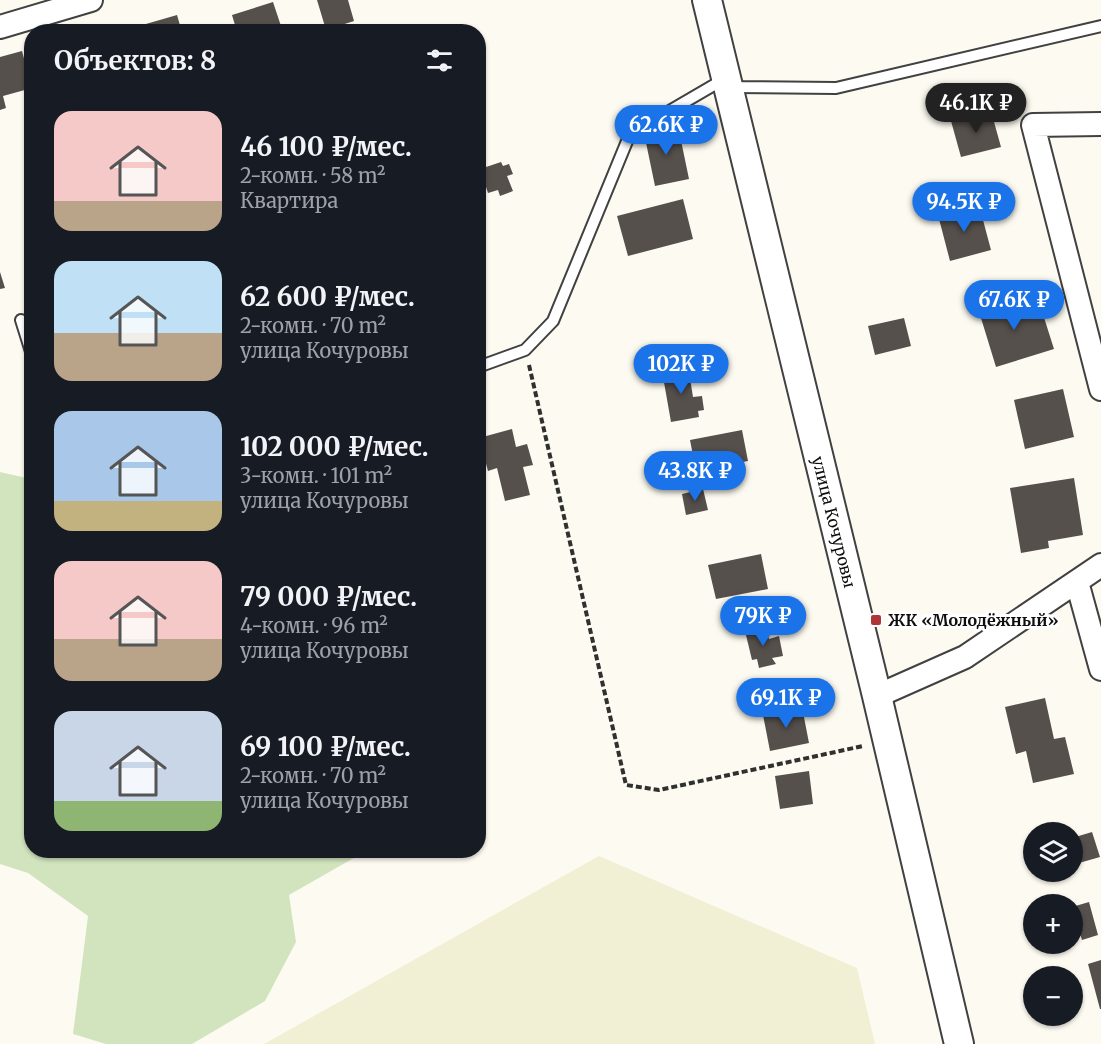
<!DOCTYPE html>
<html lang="ru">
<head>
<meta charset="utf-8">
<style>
  :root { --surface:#171b24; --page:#242831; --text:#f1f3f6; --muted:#9ea1a6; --accent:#1a73e8 }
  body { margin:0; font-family:Merriweather,serif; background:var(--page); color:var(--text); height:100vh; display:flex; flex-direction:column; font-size:22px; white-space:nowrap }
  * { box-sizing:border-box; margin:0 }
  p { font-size:20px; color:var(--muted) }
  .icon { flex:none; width:33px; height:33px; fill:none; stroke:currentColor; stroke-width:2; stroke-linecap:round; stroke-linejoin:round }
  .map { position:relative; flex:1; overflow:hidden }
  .side { position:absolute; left:24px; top:24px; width:462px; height:834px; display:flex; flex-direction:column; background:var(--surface); border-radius:24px; box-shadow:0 2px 4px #0004 }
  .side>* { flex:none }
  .buttons { position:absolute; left:1023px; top:822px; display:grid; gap:12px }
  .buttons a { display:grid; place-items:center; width:60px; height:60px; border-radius:50%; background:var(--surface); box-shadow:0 2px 4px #0004; font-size:30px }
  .price { position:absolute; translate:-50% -51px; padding:0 14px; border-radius:21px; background:var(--accent); color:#fff; font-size:20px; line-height:39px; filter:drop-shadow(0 2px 3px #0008) }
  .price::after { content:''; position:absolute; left:50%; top:36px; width:18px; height:14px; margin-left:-9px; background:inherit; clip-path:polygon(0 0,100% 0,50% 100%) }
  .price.on { background:#222; color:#fff }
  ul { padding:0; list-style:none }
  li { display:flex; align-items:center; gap:18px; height:150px; padding:0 30px }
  li span { display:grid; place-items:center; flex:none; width:168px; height:120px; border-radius:18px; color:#555 }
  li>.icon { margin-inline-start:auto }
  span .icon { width:72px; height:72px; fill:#fffc; stroke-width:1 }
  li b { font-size:26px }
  h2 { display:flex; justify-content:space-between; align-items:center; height:72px; padding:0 30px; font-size:26px }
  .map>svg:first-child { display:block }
</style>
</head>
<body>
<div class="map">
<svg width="1101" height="1044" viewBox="0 0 1101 1044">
  <rect width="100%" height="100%" fill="#fdfbf1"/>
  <!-- farmland -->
  <path fill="#f1efd4" d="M599,856l258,112 18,76h-611z"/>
  <!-- green -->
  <path fill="#d1e4be" d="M0,472l31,7 1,371 334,1 -77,44 7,47 -31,59 -73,43h-86l-33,-10 15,-118 -60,-43 -28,-9z"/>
  <!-- building -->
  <path fill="#56504c" d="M317,0h31l6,21 -28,9z
    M273,2l10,30h-46l-5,-17z
    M177,15l5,17h-49l-1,-4z
    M22,51l10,37 -29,8 3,12 -6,2v-53z
    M991,111l10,36 -40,10 -10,-36z
    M678,126l11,53 -34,7 -11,-53z
    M501,162l2,4 6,-2 4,10 -6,2 6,15 -13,5 -2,-6 -10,3 -8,-24z
    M683,199l10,40 -65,17 -11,-40z
    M979,205l12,45 -41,11 -12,-46z
    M32,263v18h-1l-5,-16z
    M0,272l5,16 -5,1z
    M1015,294l6,20 20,-6 13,41 -58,18 -19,-62z
    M904,318l7,28 -36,9 -7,-29z
    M688,366l5,31 9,-1 2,14 -6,1 1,6 -28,5 -9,-51z
    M1063,389l11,48 -49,12 -11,-49z
    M512,429l4,18 11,-3 6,21 -10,2 7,28 -25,6 -8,-33 -9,3 -9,-33z
    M742,430l6,31 -52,10 -6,-31z
    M1074,478l9,57 -35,6 1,7 -28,5 -11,-65z
    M703,489l5,21 -22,5 -4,-21z
    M761,554l7,35 -52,10 -8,-34z
    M766,626l3,13 10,-3 4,20 -11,2 4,6 -17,4 -2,-9 -5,1 -7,-29z
    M1045,698l9,41 11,-2 9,37 -41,9 -7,-32 -10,3 -11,-47z
    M802,707l7,36 -39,8 -7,-36z
    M809,771l4,33 -33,5 -5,-33z
    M1092,832l8,25 -28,8v-27z
    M1089,902l9,33 -16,5 -10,-33z
    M1101,960v49h-1l-12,-45z"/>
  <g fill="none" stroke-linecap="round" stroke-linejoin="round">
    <defs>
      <path id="service" d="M728,87l108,1 265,-62
        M21,320l11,35
        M478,367l47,-17 28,-29 77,-187 96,-56"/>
      <path id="minor" d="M0,27l91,-27
        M1101,124l-68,1 68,264
        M1077,582l24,87
        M877,696l88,-39 136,-92"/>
      <path id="tertiary" d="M707,0l170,696 82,348"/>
    </defs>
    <!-- service casing -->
    <use href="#service" stroke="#414141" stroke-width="14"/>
    <!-- minor casing -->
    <use href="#minor" stroke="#414141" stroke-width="26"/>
    <!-- tertiary casing -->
    <use href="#tertiary" stroke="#414141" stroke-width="32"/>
    <!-- path -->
    <path stroke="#303030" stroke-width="4" stroke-dasharray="6 3" stroke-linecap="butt" d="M529,365l97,420 33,5 204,-44"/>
    <!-- service -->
    <use href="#service" stroke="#fff" stroke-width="10"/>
    <!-- minor -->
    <use href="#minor" stroke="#fff" stroke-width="22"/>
    <!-- tertiary -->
    <use href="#tertiary" stroke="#fff" stroke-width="28"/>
  </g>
  <!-- markers -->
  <rect fill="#af3638" stroke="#fff" stroke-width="2" x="870" y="614" width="12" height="12" rx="3"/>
  <g text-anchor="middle" stroke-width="6" stroke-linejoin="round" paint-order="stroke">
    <!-- street labels -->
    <g font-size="16" fill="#0e0e0e" stroke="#fff">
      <text transform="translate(834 522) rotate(76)" y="6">улица Кочуровы</text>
    </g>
    <!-- poi labels -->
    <g font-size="16" font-weight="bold" fill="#0e0e0e" stroke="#fff" text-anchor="start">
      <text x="888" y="626">ЖК «Молодёжный»</text>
    </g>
  </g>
</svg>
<div class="buttons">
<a><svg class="icon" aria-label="layers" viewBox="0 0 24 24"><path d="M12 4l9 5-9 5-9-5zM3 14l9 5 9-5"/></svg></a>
<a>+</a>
<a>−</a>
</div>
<b class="price on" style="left:976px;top:134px">46.1K ₽</b>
<b class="price" style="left:666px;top:156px">62.6K ₽</b>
<b class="price" style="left:964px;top:233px">94.5K ₽</b>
<b class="price" style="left:1014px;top:331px">67.6K ₽</b>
<b class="price" style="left:681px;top:395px">102K ₽</b>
<b class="price" style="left:695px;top:502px">43.8K ₽</b>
<b class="price" style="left:763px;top:647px">79K ₽</b>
<b class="price" style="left:786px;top:729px">69.1K ₽</b>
<section class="side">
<h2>Объектов: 8<svg class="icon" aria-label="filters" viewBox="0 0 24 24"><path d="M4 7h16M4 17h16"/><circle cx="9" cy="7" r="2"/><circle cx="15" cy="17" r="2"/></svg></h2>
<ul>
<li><span style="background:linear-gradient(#f6c9c9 75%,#b9a48a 0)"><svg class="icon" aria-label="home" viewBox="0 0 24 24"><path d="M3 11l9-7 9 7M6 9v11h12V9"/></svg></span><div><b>46 100 ₽/мес.</b><p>2-комн. · 58 m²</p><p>Квартира</p></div></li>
<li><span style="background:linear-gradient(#bfe0f5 60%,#b9a48a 0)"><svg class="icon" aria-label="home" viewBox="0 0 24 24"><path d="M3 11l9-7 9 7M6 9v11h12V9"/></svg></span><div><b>62 600 ₽/мес.</b><p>2-комн. · 70 m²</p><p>улица Кочуровы</p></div></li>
<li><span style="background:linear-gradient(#a9c7e8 75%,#c2b280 0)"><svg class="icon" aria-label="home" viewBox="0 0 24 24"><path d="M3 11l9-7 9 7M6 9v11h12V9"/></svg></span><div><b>102 000 ₽/мес.</b><p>3-комн. · 101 m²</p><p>улица Кочуровы</p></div></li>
<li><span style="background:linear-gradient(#f6c9c9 65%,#b9a48a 0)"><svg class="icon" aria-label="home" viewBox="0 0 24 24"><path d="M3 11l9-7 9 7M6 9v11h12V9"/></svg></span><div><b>79 000 ₽/мес.</b><p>4-комн. · 96 m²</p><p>улица Кочуровы</p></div></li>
<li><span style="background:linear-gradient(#c9d6e8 75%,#8fb573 0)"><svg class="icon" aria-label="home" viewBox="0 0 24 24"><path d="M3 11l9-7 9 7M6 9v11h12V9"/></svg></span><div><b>69 100 ₽/мес.</b><p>2-комн. · 70 m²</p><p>улица Кочуровы</p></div></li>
</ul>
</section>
</div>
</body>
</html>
